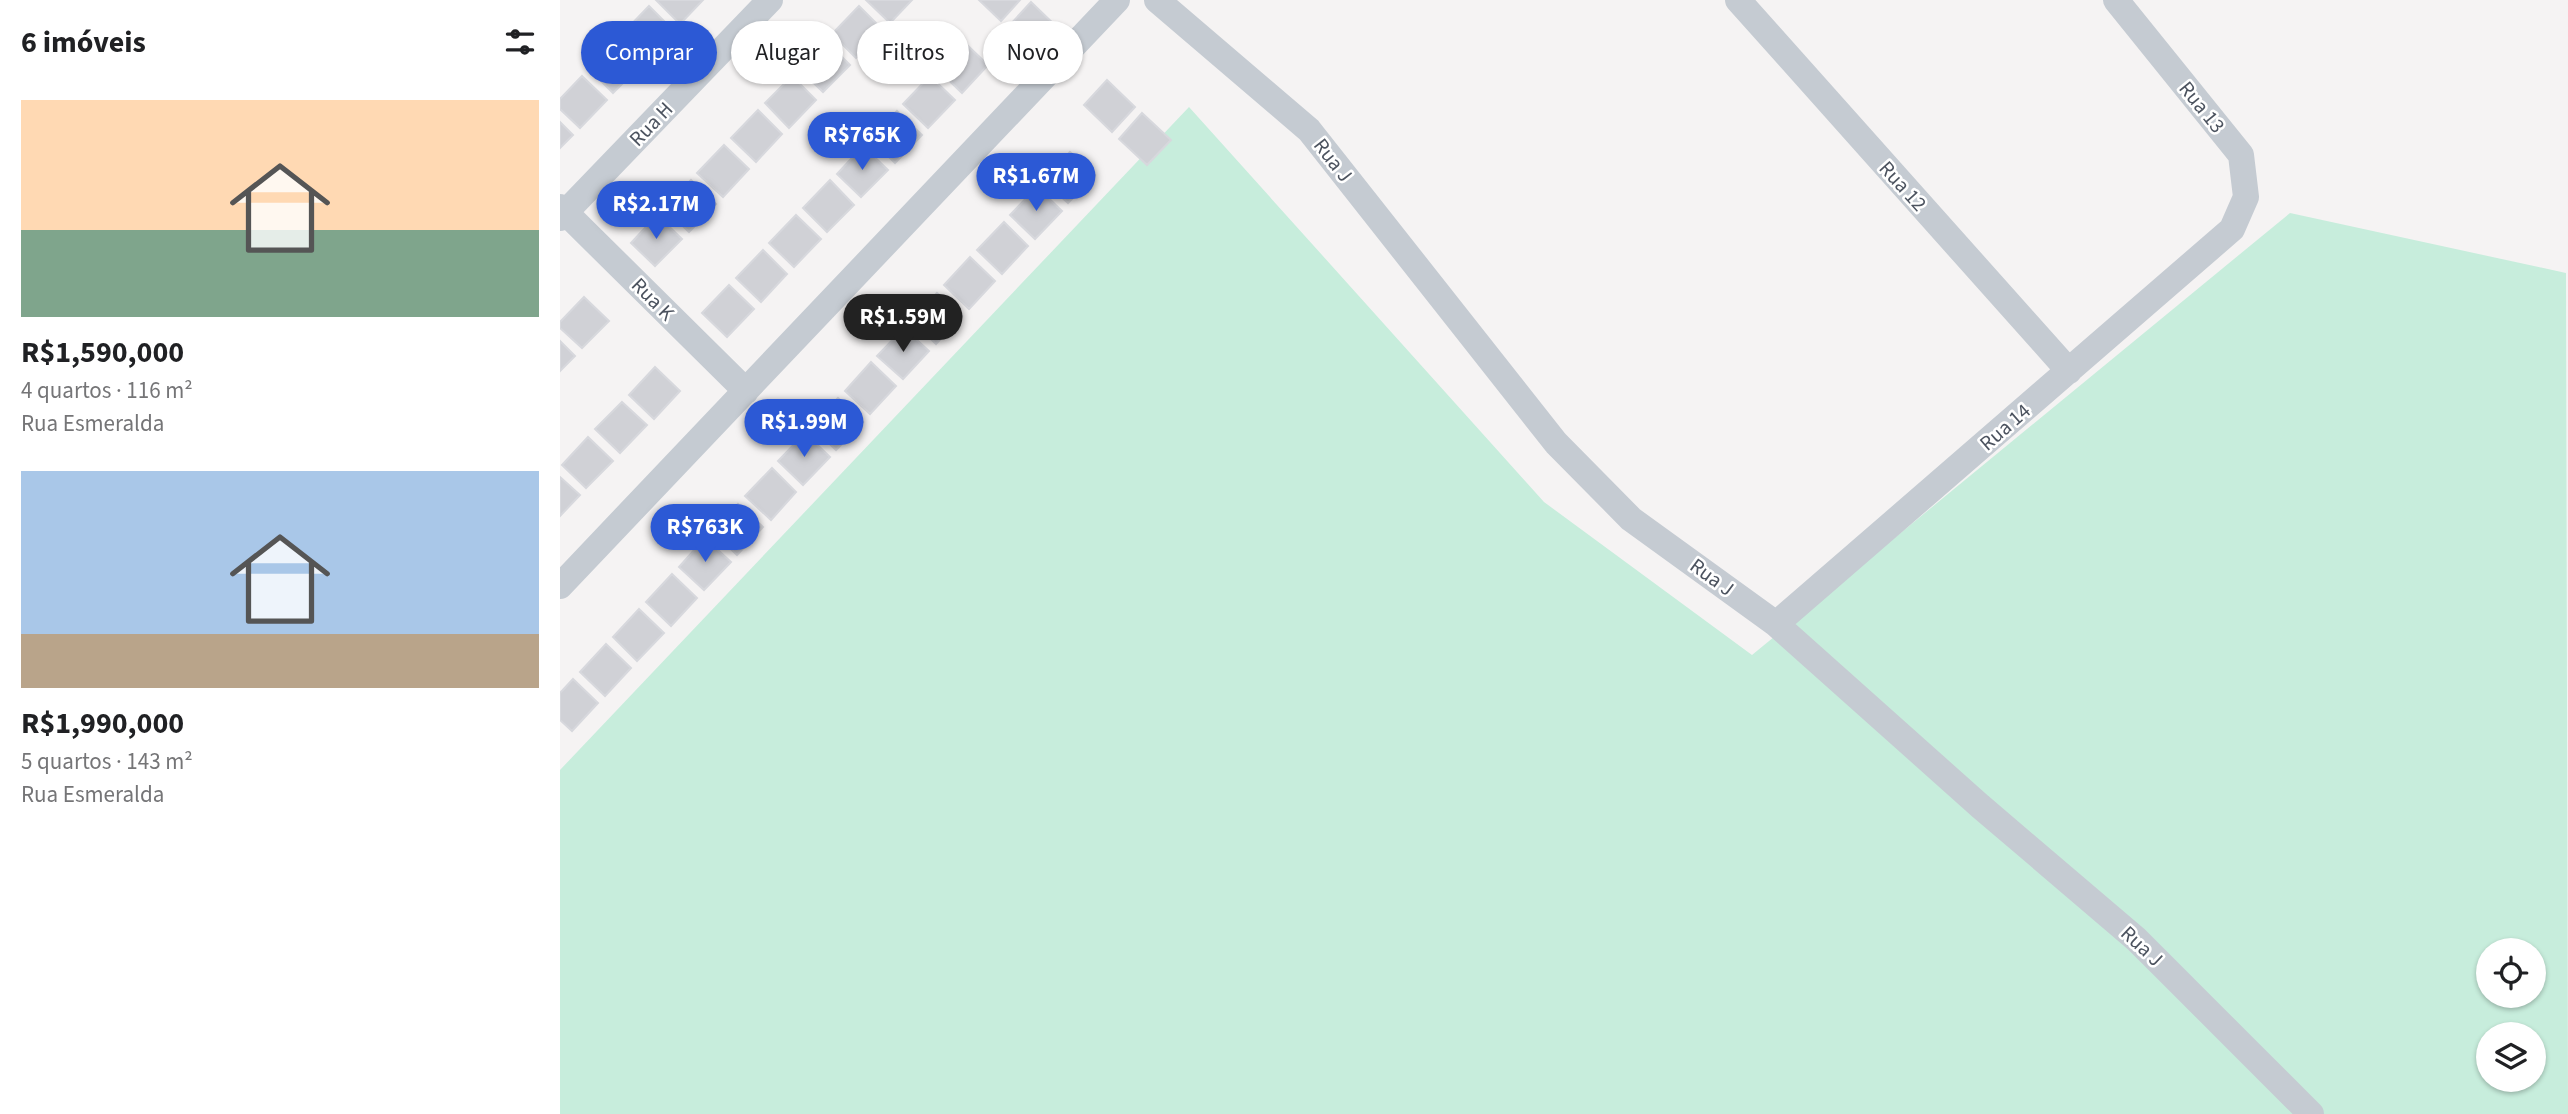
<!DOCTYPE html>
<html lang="pt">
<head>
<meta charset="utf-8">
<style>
  :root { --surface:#fff; --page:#f6f6f6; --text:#202124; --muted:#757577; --accent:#2c59d5 }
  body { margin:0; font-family:"Source Sans 3",sans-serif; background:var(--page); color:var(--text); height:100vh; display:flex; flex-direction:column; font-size:26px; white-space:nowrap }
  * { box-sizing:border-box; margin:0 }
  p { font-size:23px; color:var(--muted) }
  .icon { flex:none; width:38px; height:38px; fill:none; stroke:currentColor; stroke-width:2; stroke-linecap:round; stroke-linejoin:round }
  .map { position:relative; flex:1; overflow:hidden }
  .panel { display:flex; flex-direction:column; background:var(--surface); width:560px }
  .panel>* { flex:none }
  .top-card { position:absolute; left:21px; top:21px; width:665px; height:63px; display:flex; gap:14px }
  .controls { position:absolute; left:1916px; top:938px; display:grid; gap:14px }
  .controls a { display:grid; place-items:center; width:70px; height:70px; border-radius:50%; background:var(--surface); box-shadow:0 2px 5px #0004; font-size:35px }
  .price { position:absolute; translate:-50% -60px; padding:0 16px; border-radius:24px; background:var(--accent); color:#fff; font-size:23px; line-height:46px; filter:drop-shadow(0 2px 4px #0008) }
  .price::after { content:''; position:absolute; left:50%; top:42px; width:21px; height:16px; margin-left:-10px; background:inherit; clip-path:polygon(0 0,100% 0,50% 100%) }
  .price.selected { background:#222; color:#fff }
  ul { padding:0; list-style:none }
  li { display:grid; align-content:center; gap:14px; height:371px; padding:0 21px }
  li span { display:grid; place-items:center; height:217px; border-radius:0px; color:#555 }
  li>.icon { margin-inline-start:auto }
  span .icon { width:126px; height:126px; fill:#fffc; stroke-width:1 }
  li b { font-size:30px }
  h2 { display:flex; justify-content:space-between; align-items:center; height:84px; padding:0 21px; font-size:30px }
  .chip { padding:0 24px; border-radius:32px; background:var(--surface); box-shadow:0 2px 5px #0004; font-size:24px; line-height:63px }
  .chip.selected { background:var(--accent); color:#fff }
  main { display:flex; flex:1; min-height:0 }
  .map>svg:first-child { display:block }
</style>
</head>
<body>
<main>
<section class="panel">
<h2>6 imóveis<svg class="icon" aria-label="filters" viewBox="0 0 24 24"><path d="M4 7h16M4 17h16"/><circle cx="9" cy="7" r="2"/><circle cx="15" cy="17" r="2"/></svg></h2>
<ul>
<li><span style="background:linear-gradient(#ffd9b3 60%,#7fa58c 0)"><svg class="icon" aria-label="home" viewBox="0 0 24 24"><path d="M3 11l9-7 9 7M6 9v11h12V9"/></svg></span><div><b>R$1,590,000</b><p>4 quartos · 116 m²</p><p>Rua Esmeralda</p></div></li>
<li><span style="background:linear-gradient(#a9c7e8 75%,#b9a48a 0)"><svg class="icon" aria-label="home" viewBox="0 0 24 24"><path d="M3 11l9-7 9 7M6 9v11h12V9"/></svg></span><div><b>R$1,990,000</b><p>5 quartos · 143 m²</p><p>Rua Esmeralda</p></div></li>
</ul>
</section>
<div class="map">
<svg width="2008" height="1114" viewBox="0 0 2008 1114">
  <rect width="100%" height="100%" fill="#f5f3f3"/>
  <!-- green -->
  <path fill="#c7eddc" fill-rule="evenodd" d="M629,107l355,395 208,153 538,-442 276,60 2,841h-2008v-344zM1928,950h46v46h-46zM1928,1034h46v46h-46z"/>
  <!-- building -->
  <path fill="#d0d1d6" stroke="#d7d8dd" stroke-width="2" d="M96,0h47l-23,24z
    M306,0h46l-22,23z
    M419,0h41l-19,21z
    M471,2l28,27 -24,25 -27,-27z
    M89,6l25,25 -27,27 -25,-24z
    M299,6l24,24 -27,28 -24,-24z
    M265,40l25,25 -27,27 -25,-24z
    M55,41l25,25 -27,27 -24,-24z
    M404,42l24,23 -26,28 -25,-24z
    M22,76l25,24 -27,28 -20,-19v-10z
    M232,76l24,24 -27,28 -24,-25z
    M370,76l25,24 -27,28 -25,-24z
    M547,80l28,27 -23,25 -28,-27z
    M198,110l24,24 -26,28 -25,-24z
    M337,111l25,24 -27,28 -25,-25z
    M582,113l29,27 -24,25 -28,-26z
    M0,122l13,13 -13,13z
    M164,145l25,24 -26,28 -26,-24z
    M303,146l25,24 -27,27 -24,-23z
    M510,152l25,23 -27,28 -25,-23z
    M131,180l25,24 -27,28 -25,-24z
    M270,180l24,25 -27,27 -24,-24z
    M477,187l25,24 -27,28 -25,-24z
    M97,215l25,24 -27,27 -24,-23z
    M236,215l25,24 -27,28 -25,-24z
    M444,222l24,24 -26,28 -25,-24z
    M203,250l24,24 -26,28 -25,-24z
    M410,257l25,24 -26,28 -25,-24z
    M169,285l25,24 -27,28 -25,-24z
    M377,293l25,23 -26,28 -25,-24z
    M24,297l25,24 -27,27 -22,-20v-6z
    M344,328l25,23 -26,28 -26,-23z
    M0,341l15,15 -15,15z
    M311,362l25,24 -26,28 -25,-23z
    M95,367l25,24 -26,28 -25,-24z
    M278,398l25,24 -27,28 -25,-24z
    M62,402l25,23 -27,28 -25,-24z
    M245,433l25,24 -27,28 -25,-24z
    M28,437l25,24 -27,27 -24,-23z
    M212,468l24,24 -25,28 -26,-24z
    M0,477l20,18 -20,21z
    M178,504l25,23 -26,28 -25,-24z
    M145,538l26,24 -27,28 -25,-23z
    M112,574l25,24 -26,28 -25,-24z
    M79,609l25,24 -27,28 -24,-24z
    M46,644l25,24 -26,28 -25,-24z
    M13,679l25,24 -26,28 -12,-11v-27z"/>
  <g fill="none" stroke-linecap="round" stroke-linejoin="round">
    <!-- street -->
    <path stroke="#c5cbd2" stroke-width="26" d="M597,0l152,130 247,313 75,76 145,105 204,182 156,133 175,175
      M1178,0l331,371
      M0,207l186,184
      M0,218l210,-218
      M0,586l557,-586
      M1216,624l456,-395 14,-32 -5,-42 -125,-155"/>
  </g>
  <g text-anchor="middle" stroke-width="5" stroke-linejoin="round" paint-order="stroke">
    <!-- street labels -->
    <g font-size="21" fill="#4c535f" stroke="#fff">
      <text transform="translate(1642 107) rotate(51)" y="7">Rua 13</text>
      <text transform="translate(91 124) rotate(-46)" y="7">Rua H</text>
      <text transform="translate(773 160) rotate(52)" y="7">Rua J</text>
      <text transform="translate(1343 186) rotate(48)" y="7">Rua 12</text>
      <text transform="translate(93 299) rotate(45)" y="7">Rua K</text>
      <text transform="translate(1445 427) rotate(-41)" y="7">Rua 14</text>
      <text transform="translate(1152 577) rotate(36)" y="7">Rua J</text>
      <text transform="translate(1582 946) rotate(43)" y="7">Rua J</text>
    </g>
  </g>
</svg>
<div class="controls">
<a><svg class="icon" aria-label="locate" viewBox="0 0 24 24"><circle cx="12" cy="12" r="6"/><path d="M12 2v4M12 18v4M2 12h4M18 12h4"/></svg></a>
<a><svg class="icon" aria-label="layers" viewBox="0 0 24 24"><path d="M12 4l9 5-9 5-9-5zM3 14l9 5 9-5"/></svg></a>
</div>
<b class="price" style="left:302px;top:172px">R$765K</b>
<b class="price" style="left:476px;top:213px">R$1.67M</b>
<b class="price" style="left:96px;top:241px">R$2.17M</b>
<b class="price selected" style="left:343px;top:354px">R$1.59M</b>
<b class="price" style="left:244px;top:459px">R$1.99M</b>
<b class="price" style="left:145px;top:564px">R$763K</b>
<div class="top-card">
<a class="chip selected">Comprar</a>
<a class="chip">Alugar</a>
<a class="chip">Filtros</a>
<a class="chip">Novo</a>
</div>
</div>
</main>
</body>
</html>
